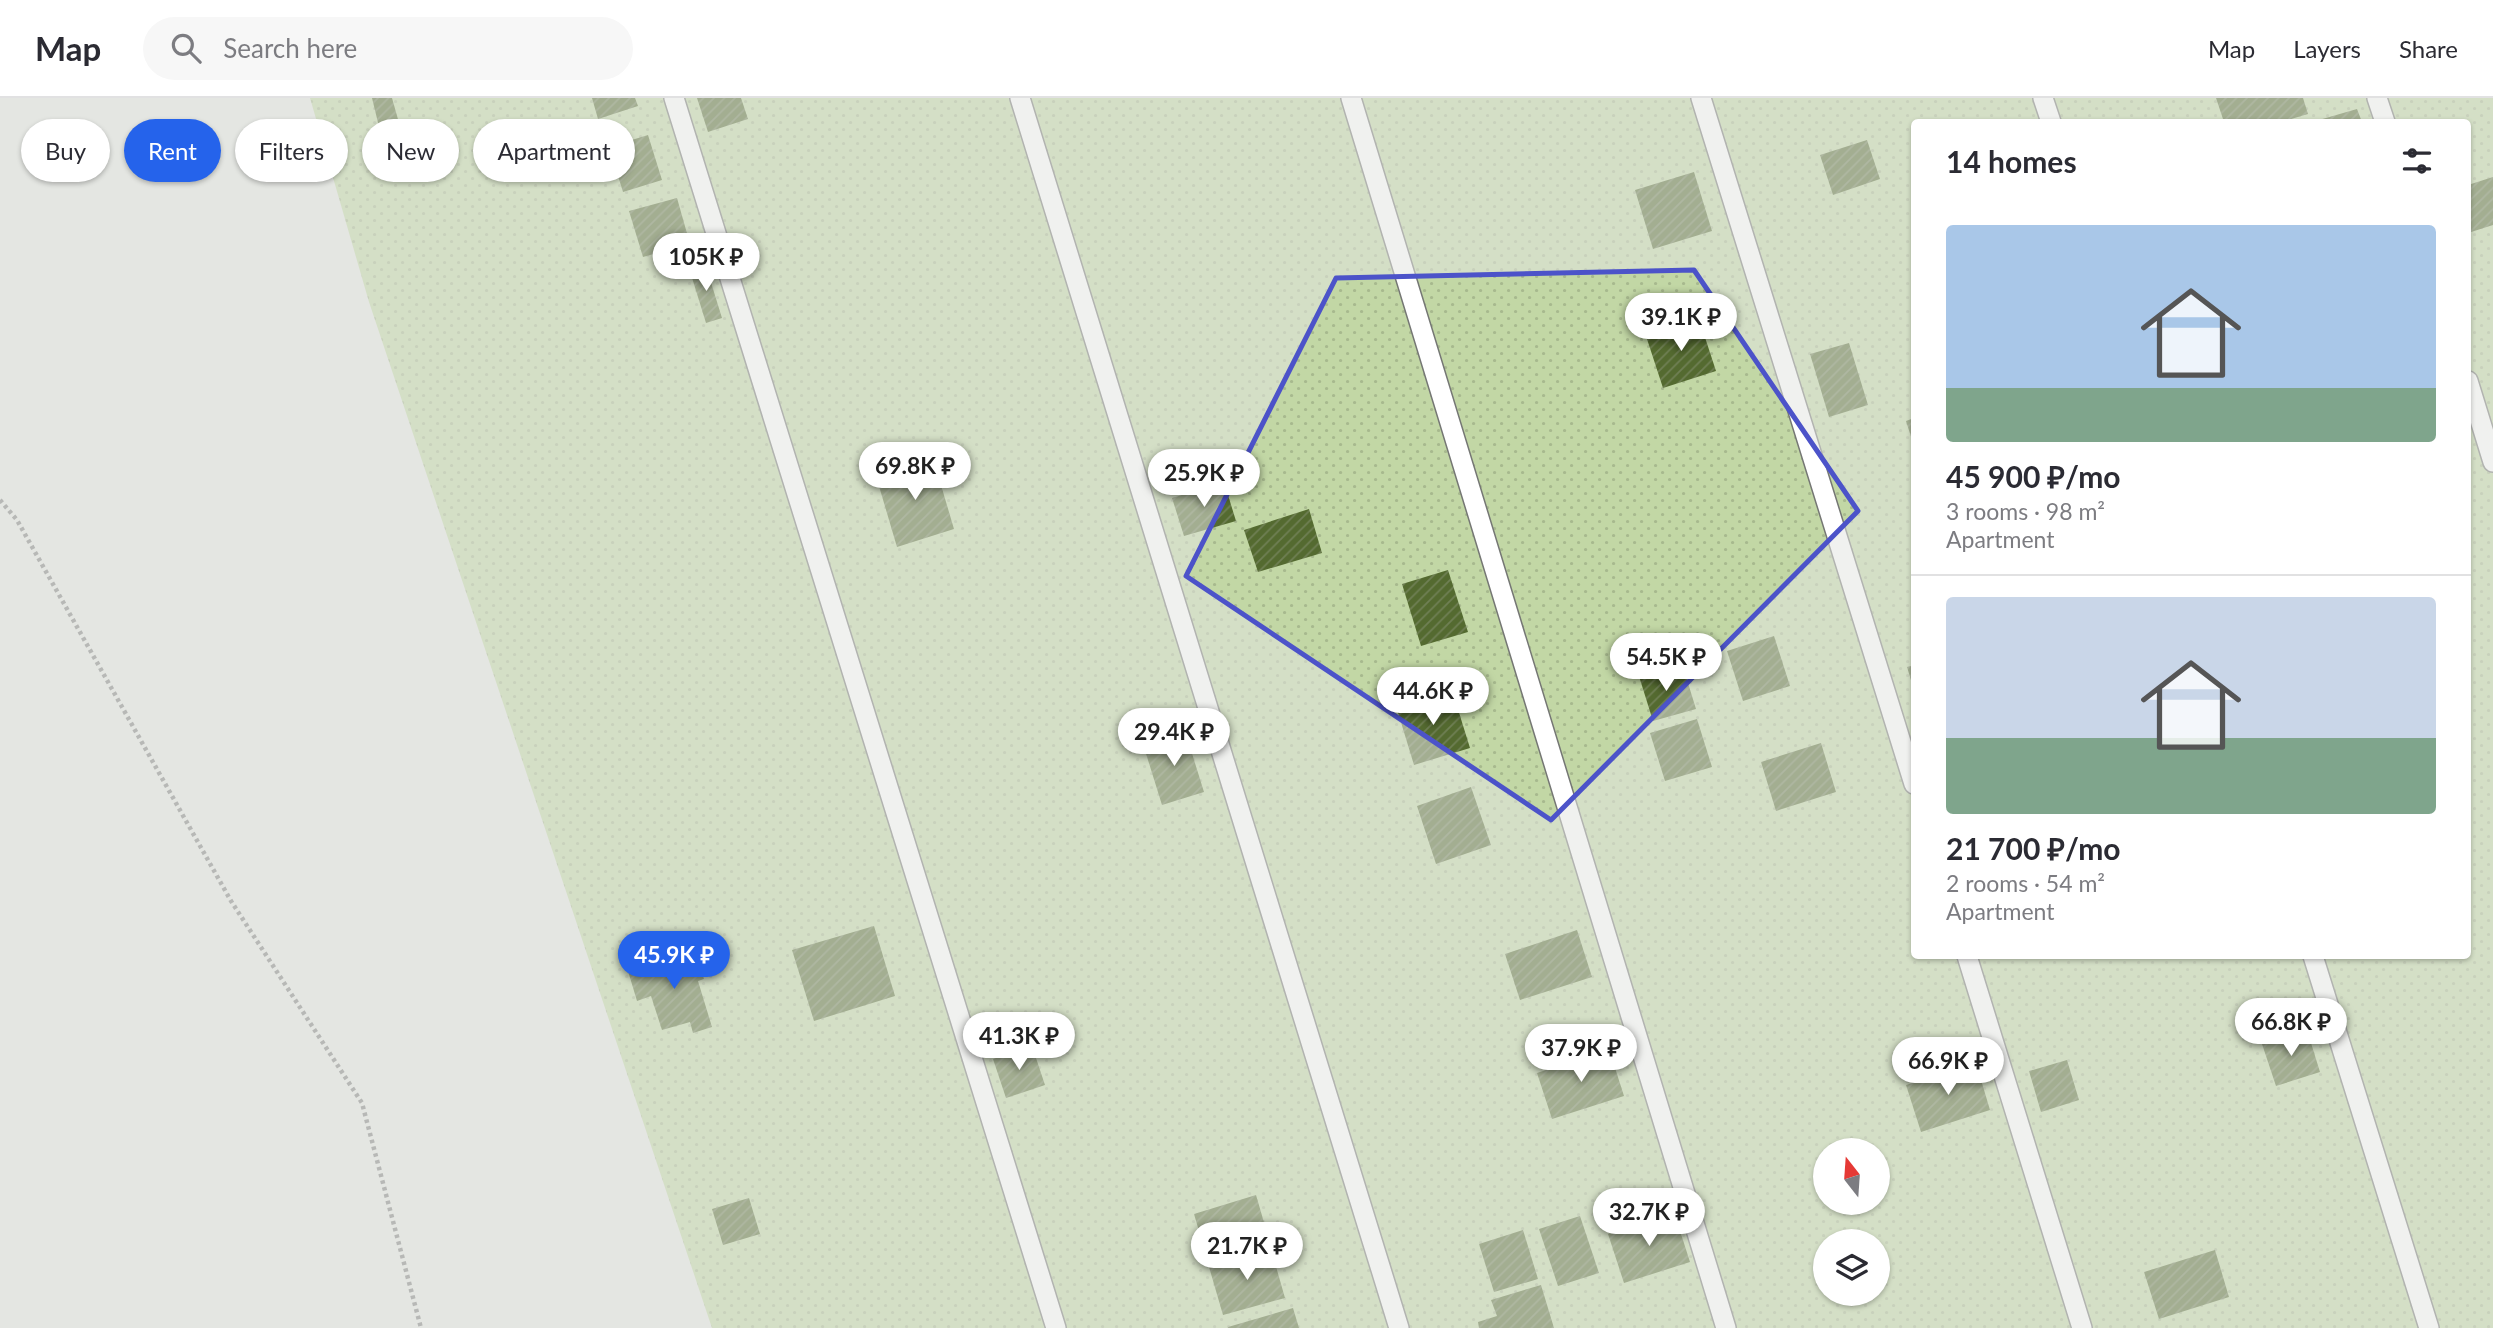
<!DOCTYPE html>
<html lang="en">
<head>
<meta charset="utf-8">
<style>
  :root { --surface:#fff; --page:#f7f7f7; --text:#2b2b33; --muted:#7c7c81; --line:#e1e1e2; --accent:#2563eb }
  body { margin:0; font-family:Lato,sans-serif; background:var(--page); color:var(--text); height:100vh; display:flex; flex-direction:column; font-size:26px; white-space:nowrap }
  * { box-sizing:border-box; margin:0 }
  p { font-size:23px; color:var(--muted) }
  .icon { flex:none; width:38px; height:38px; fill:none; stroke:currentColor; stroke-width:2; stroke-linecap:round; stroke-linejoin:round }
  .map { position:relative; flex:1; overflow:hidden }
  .details { position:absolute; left:1911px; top:21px; width:560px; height:840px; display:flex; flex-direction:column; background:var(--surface); border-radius:7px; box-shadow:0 2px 5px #0004 }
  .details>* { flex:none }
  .top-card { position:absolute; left:21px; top:21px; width:665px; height:63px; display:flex; gap:14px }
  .needle { width:46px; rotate:343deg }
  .tools { position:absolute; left:1813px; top:1040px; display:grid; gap:14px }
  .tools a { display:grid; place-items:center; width:77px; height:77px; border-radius:50%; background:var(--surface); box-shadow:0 2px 5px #0004; font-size:35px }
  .price { position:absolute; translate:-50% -60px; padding:0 16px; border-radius:24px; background:#fff; color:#222; font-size:23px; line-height:46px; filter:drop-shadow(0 2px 4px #0008) }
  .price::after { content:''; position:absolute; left:50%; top:42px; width:21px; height:16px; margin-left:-10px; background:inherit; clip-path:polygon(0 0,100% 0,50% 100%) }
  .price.on { background:var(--accent); color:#fff }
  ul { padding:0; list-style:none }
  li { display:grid; align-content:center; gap:14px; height:371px; padding:0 35px }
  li+li { border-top:2px solid var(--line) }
  li span { display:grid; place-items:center; height:217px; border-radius:7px; color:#555 }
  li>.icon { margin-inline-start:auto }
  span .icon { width:126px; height:126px; fill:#fffc; stroke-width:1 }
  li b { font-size:30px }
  h2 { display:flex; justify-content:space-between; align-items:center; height:84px; padding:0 35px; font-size:30px }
  .chip { padding:0 24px; border-radius:32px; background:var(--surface); box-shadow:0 2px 5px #0004; font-size:24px; line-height:63px }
  .chip.on { background:var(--accent); color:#fff }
  header { display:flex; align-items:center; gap:42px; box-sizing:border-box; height:98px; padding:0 35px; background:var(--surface); border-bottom:2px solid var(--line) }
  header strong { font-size:33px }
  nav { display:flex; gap:38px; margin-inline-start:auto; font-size:24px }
  .search { width:490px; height:63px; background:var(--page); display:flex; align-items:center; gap:18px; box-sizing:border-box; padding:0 24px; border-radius:38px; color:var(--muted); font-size:26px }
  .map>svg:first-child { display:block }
</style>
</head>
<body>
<header>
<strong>Map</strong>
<div class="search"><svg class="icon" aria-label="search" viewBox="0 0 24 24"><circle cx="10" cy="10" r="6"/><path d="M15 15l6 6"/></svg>Search here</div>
<nav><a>Map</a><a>Layers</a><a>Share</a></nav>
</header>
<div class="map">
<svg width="2493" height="1230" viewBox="0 0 2493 1230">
  <defs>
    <pattern id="green-dots" width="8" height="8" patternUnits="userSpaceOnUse" patternTransform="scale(1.75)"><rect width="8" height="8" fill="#c2d7a5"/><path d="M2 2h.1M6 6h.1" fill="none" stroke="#a7b98e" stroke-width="1.8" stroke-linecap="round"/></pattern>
    <pattern id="building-hatch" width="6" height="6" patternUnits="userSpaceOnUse" patternTransform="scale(1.75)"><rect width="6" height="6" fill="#546a30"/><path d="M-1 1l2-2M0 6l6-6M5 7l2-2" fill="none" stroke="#6f7f54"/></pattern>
  </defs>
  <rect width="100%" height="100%" fill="#e4e6e2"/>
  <!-- green -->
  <path fill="url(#green-dots)" fill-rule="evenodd" d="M310,0h2183v1230h-1781l-343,-1026zM1914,24h554v834h-554zM1825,1052h53v52h-53zM1825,1143h53v52h-53z"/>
  <!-- building -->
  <path fill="url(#building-hatch)" d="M372,0h20l9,32 -20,5z
    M592,0h43l3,8 -40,13z
    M697,0h44l7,21 -40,13z
    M2216,0h87l5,16 -27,8h-57z
    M2357,11l5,13h-50z
    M648,37l14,45 -39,12 -14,-45z
    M1867,42l13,39 -47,16 -13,-40z
    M1694,74l18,59 -59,18 -18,-59z
    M2493,79v48l-25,8v-48z
    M677,100l13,46 -47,13 -14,-46z
    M705,165l17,55 -16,5 -17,-55z
    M1699,221l17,52 -53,17 -17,-52z
    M1849,245l19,62 -39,12 -19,-63z
    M1914,320v28l-8,-25z
    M933,360l21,71 -57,18 -21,-71z
    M1224,384l12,39 -52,15 -12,-38z
    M1309,411l13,44 -64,19 -14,-42z
    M1448,472l20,62 -47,14 -19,-62z
    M1774,538l16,50 -47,15 -16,-50z
    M1914,567v25l-7,-23z
    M1662,568l3,9 19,-5 12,39 -43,12 -15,-48z
    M1452,592l18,58 -56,17 -18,-59z
    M1697,621l15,48 -47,14 -15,-48z
    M1185,633l19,61 -42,13 -19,-61z
    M1821,645l15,49 -60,19 -15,-49z
    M1471,689l20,58 -55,19 -19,-58z
    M874,828l21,70 -81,25 -22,-71z
    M1577,832l15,47 -72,23 -15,-46z
    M695,852l9,29 -6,2 14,46 -19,6 -3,-11 -28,8 -11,-34 -14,5 -9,-30z
    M2307,932l13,42 -44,14 -14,-42z
    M1032,948l13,39 -39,13 -13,-39z
    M1609,951l15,47 -72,23 -15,-46z
    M2067,962l12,40 -38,12 -12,-41z
    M1976,965l14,47 -69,22 -15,-47z
    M1256,1097l14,48 -62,19 -14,-48z
    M749,1100l11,36 -37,11 -11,-36z
    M1674,1114l16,50 -66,21 -16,-49z
    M1580,1118l19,57 -41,13 -19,-57z
    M1523,1132l15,49 -44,13 -15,-48z
    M1271,1151l14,49 -62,17 -14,-48z
    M2215,1152l14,47 -70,22 -15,-47z
    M1541,1187l13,43h-75l-1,-6 19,-6 -6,-16z
    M1293,1210l6,20h-71v-1z"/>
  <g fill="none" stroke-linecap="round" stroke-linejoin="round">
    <defs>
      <path id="lane" d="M674,0l382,1230
        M1020,0l379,1230
        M1351,0l375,1230
        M1701,0l213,686
        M2043,0l8,24
        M2377,0l8,24
        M2468,283l25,81
        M1967,858l115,372
        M2313,858l116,372"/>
    </defs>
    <!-- lane casing -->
    <use href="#lane" stroke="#757774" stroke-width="22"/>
    <!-- path -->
    <path stroke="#818280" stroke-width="4.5" stroke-dasharray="3.5 3.5" stroke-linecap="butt" d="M0,402l17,20 214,381 131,202 59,225"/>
    <!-- lane -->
    <use href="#lane" stroke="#fff" stroke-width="19"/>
  </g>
  <!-- marked area -->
  <path d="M0 0H2493V1230H0ZM1694,172l164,241 -307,309 -365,-244 150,-298z" fill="#e4e6e2" fill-opacity=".55" fill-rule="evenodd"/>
  <path fill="none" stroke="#4c53c9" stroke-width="5" stroke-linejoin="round" d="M1694,172l164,241 -307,309 -365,-244 150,-298z"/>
</svg>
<div class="tools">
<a><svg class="needle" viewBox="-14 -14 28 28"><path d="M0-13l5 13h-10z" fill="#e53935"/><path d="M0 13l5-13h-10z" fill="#7c7c81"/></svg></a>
<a><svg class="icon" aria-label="layers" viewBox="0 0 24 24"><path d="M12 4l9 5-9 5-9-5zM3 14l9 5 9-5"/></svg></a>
</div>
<b class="price" style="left:706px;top:195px">105K ₽</b>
<b class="price" style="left:1681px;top:255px">39.1K ₽</b>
<b class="price" style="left:915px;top:404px">69.8K ₽</b>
<b class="price" style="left:1204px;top:411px">25.9K ₽</b>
<b class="price" style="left:1666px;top:595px">54.5K ₽</b>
<b class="price" style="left:1433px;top:629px">44.6K ₽</b>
<b class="price" style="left:1174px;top:670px">29.4K ₽</b>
<b class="price on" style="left:674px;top:893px">45.9K ₽</b>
<b class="price" style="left:2291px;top:960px">66.8K ₽</b>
<b class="price" style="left:1019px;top:974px">41.3K ₽</b>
<b class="price" style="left:1581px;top:986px">37.9K ₽</b>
<b class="price" style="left:1948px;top:999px">66.9K ₽</b>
<b class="price" style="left:1649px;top:1150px">32.7K ₽</b>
<b class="price" style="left:1247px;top:1184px">21.7K ₽</b>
<div class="top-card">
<a class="chip">Buy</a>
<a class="chip on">Rent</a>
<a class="chip">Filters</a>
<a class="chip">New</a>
<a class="chip">Apartment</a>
</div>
<section class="details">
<h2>14 homes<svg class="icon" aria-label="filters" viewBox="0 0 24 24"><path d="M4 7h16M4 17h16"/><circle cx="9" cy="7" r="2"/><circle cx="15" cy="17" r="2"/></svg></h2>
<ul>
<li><span style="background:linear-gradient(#a9c7e8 75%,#7fa58c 0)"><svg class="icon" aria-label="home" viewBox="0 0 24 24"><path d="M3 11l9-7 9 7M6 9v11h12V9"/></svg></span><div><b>45 900 ₽/mo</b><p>3 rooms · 98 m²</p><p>Apartment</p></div></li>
<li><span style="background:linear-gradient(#c9d6e8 65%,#7fa58c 0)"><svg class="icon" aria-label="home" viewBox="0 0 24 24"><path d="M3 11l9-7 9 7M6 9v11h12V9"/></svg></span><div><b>21 700 ₽/mo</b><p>2 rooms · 54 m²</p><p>Apartment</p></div></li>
</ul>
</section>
</div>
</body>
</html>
